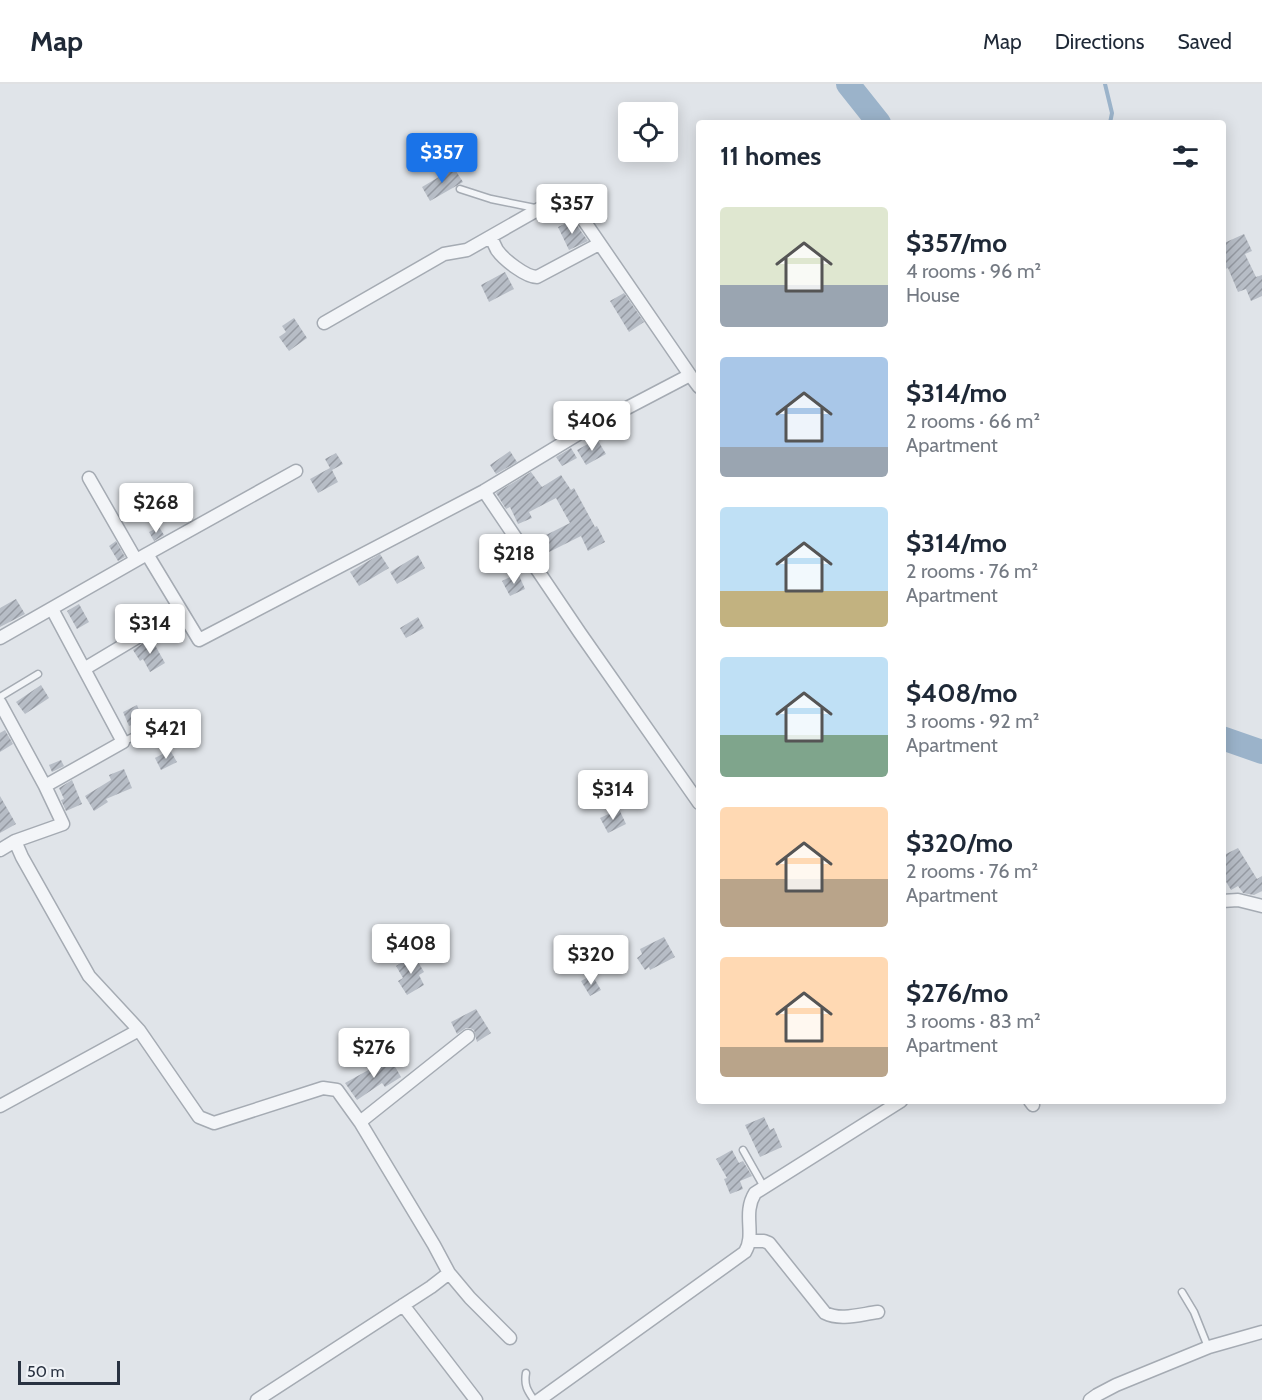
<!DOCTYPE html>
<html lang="en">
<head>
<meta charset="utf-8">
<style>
  :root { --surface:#fff; --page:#f6f6f7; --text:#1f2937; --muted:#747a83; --line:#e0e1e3; --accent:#1a73e8 }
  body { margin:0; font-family:Cabin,sans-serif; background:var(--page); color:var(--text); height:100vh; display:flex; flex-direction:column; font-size:22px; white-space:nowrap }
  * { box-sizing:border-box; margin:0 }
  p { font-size:20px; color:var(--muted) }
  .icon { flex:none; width:33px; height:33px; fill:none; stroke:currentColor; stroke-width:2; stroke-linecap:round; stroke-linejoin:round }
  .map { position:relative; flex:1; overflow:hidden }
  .panel { position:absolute; left:696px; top:36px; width:530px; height:984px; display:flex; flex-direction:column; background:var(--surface); border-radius:6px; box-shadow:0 3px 15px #0003 }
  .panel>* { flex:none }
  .fabs { position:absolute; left:618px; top:18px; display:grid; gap:12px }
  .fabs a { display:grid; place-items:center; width:60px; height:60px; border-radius:6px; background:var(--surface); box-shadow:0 3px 15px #0003; font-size:30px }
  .scale { position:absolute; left:18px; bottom:15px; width:102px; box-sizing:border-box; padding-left:6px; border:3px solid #293241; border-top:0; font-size:16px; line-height:21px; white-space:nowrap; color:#293241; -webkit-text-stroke:4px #f0f3f7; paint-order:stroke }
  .price { position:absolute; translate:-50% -51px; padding:0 14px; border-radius:6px; background:#fff; color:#222; font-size:20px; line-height:39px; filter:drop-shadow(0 2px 3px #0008) }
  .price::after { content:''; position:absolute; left:50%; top:36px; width:18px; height:14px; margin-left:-9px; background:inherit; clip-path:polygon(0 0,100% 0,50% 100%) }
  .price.active { background:var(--accent); color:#fff }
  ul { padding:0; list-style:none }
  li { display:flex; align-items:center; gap:18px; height:150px; padding:0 24px }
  li span { display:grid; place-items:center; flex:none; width:168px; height:120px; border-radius:6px; color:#555 }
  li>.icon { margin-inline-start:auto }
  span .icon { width:72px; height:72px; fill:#fffc; stroke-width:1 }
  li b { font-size:26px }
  h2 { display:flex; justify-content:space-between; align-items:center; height:72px; padding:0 24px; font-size:26px }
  header { display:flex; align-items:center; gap:36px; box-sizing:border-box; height:84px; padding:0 30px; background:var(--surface); border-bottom:2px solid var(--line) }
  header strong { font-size:28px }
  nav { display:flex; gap:33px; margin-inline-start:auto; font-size:21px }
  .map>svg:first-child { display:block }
</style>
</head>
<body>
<header>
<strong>Map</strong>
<nav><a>Map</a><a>Directions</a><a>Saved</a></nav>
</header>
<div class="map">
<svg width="1262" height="1316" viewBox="0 0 1262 1316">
  <defs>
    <pattern id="building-hatch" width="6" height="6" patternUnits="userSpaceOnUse" patternTransform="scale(1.5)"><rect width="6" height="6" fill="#b7bdc6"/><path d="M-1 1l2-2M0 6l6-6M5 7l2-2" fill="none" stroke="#959aa2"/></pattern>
  </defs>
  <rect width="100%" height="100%" fill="#e0e4e9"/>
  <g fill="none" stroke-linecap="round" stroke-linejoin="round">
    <!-- stream -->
    <path stroke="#9bb3ca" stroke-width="4" d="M1105,0l7,29 -2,10"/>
    <!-- river -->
    <path stroke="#9bb3ca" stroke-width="24" d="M848,0l31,39
      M1222,654l40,14"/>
  </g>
  <!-- building -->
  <path fill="url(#building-hatch)" d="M454,84l9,14 -33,19 -8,-14z
    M573,136l15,21 -19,9 -11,-23z
    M1244,150l8,17 -7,3 11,23 6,-2v21l-11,5 -5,-12 -8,3 -10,-24 -6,2v-26z
    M505,188l9,17 -25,13 -8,-17z
    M624,209l20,29 -15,10 -19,-31z
    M294,234l13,20 -18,13 -10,-14 7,-5 -4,-6z
    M597,355l9,15 -20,11 -9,-15z
    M571,364l6,10 -15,8 -6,-9z
    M510,367l7,11 -21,12 -6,-9z
    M336,369l7,11 -11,6 6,12 -20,11 -8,-14 20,-11 -5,-9z
    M531,388l11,15 19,-12 10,15 3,-2 21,39 2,-1 8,16 -17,9 -7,-15 -42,21 -9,-14 40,-20 -14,-25 -27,14 3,6 -14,6 -8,-17 -4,2 -10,-16z
    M159,443l5,8 -10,6 -5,-9z
    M116,457l9,16 -7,4 -9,-15z
    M380,470l9,14 -30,18 -9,-14z
    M418,471l7,13 -28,16 -7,-12z
    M518,489l7,16 -15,7 -8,-15z
    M16,515l9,15 -25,13v-19z
    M79,520l10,18 -12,7 -10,-18z
    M418,533l6,11 -18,10 -6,-10z
    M151,554l14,25 -15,9 -7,-13 -3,2 -7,-11z
    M41,601l8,13 -24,16 -9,-12z
    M137,621l6,15 -14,6 -6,-14z
    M5,646l8,14 -13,8v-19z
    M170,666l7,12 -16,8 -6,-12z
    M61,676l3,6 -12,6 -3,-7z
    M124,685l8,19 -26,11 2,3 -14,9 -9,-15 26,-16 -2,-5z
    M72,696l10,24 -16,7 -5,-11 3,-1 -5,-11z
    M0,712l16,28 -16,9z
    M619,725l7,15 -18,9 -8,-15z
    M1238,764l19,31 5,-3v15l-8,4 -11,-2 -5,-7 -7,4 -9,-15v-19z
    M664,853l11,20 -25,13 -1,-3 -4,3 -8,-12 5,-4 -2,-5z
    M414,871l10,17 -5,3 5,10 -17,10 -9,-14 5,-3 -7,-12z
    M592,891l9,15 -11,6 -9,-15z
    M476,925l15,24 -14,9 -3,-12 -4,-2h-4l-9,6 -6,-12z
    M390,974l11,19 -16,10 -3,-4 -25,17 -12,-17z
    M764,1033l6,13 4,-2 8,19 -22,10 -15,-32z
    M732,1066l7,13 4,-2 9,15 -12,5 3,8 -13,5 -6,-15 3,-1 -11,-19z"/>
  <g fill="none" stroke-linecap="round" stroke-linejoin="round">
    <defs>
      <path id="lane" d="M460,105l31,10 44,9
        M0,613l38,-23
        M123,658l48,-25
        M743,1066l21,37
        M1182,1208l12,20 14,35
        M526,1289c-2,12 1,17 8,27"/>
      <path id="street" d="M490,153c3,4 5,9 7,13 7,10 29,27 40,27l62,-33
        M690,291l9,12
        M89,394l47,82
        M484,407l96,142 119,170
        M147,470l149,-83
        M0,554l147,-84 52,86 285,-149 99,-60 107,-56 -114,-166 -14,-6 -23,6 -72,41 -23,4 -120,69
        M84,585l97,-58
        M0,619l45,83 18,38 -48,17 7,16 67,119 50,54 -139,76
        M45,702l78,-44 -71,-133
        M0,766l15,-9
        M1222,817l16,-1 24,6
        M139,946l60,87 15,6 109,-35 14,2 23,32 74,123 15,28 -18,14 -174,113
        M1030,1017l3,4
        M360,1038l108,-86
        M750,1157h14l5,2 56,70c16,8 36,1 53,-1
        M449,1189l21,25 40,40
        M403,1221l73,95
        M539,1316l206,-148c11,-18 -3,-38 10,-59l146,-92
        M1090,1316l7,-5 19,-10 93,-38 53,-15"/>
    </defs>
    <!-- lane casing -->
    <use href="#lane" stroke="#a5abb3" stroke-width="9"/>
    <!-- street casing -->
    <use href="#street" stroke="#a5abb3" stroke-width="15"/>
    <!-- lane -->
    <use href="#lane" stroke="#f3f5f8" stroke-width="6"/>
    <!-- street -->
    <use href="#street" stroke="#f3f5f8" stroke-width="12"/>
  </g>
</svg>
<div class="fabs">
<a><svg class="icon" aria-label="locate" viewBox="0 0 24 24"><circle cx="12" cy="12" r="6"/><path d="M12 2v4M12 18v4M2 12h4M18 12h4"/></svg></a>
</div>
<div class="scale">50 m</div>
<b class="price active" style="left:442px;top:100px">$357</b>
<b class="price" style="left:572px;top:151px">$357</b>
<b class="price" style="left:592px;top:368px">$406</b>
<b class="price" style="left:156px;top:450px">$268</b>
<b class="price" style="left:514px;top:501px">$218</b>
<b class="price" style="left:150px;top:571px">$314</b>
<b class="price" style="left:166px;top:676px">$421</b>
<b class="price" style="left:613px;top:737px">$314</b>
<b class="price" style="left:411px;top:891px">$408</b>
<b class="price" style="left:591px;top:902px">$320</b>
<b class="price" style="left:374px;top:995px">$276</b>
<section class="panel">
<h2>11 homes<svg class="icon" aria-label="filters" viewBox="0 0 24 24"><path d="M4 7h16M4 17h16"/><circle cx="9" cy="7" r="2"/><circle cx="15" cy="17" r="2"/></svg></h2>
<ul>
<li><span style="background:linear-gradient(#dfe7d0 65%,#9aa5b1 0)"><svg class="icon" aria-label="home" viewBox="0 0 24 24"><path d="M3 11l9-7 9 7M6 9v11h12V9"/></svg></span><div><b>$357/mo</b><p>4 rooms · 96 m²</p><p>House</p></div></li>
<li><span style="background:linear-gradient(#a9c7e8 75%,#9aa5b1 0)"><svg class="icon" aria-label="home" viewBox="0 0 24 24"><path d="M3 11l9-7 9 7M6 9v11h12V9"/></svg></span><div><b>$314/mo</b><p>2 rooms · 66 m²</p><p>Apartment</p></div></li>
<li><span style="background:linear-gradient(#bfe0f5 70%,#c2b280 0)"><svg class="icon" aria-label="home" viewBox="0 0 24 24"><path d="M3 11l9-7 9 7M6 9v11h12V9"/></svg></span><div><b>$314/mo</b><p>2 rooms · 76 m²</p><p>Apartment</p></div></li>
<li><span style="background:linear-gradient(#bfe0f5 65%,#7fa58c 0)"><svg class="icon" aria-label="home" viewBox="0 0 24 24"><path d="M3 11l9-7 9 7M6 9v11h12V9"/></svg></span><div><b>$408/mo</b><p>3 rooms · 92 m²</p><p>Apartment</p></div></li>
<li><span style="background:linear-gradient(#ffd9b3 60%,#b9a48a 0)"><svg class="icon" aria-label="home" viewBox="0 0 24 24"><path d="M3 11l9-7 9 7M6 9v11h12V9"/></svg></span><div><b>$320/mo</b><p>2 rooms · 76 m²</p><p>Apartment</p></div></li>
<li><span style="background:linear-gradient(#ffd9b3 75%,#b9a48a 0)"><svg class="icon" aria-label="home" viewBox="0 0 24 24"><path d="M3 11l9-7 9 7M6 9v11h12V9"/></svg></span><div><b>$276/mo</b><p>3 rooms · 83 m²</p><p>Apartment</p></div></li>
</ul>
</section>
</div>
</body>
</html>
